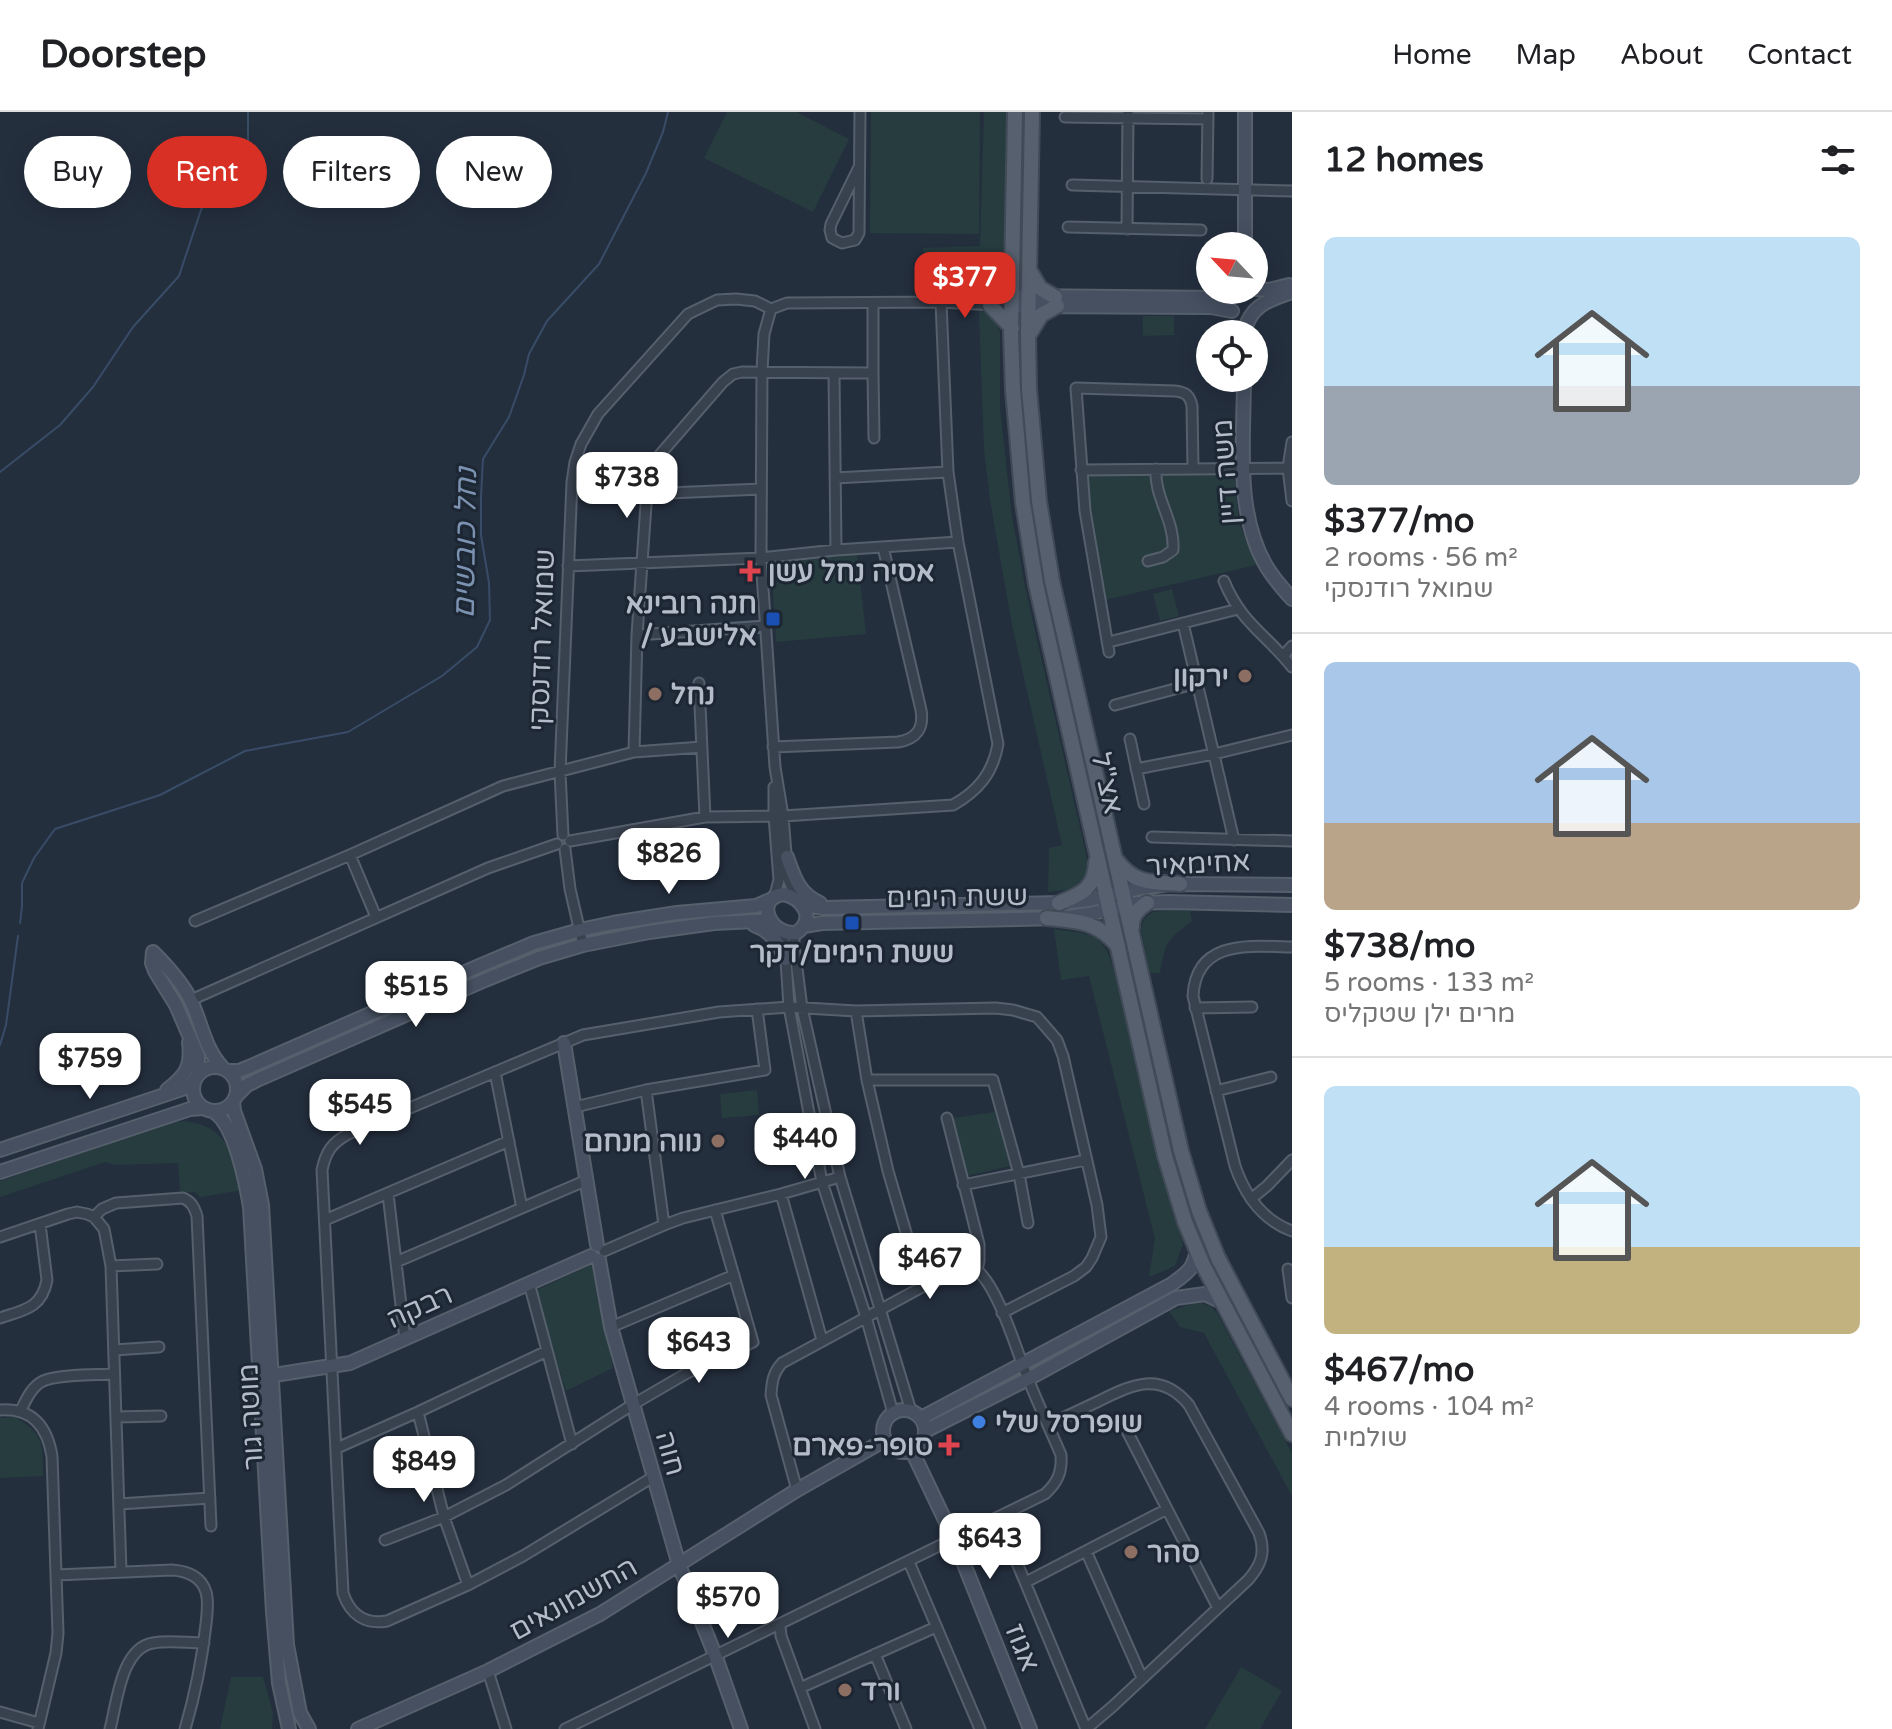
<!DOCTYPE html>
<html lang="en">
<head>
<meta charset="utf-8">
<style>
  :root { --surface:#fff; --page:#f6f6f6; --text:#202124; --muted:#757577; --line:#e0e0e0; --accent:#d93025 }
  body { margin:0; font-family:"Varela Round","Noto Sans Hebrew",sans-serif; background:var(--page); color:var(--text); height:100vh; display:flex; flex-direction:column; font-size:30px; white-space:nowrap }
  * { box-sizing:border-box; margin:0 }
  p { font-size:26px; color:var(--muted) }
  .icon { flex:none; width:44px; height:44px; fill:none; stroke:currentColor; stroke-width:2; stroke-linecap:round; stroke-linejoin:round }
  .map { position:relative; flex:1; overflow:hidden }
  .drawer { display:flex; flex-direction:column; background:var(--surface); width:600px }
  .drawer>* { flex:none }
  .top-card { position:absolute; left:24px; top:24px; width:760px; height:72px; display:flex; gap:16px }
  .needle { width:52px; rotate:296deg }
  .buttons { position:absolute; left:1196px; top:120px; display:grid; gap:16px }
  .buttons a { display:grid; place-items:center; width:72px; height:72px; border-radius:50%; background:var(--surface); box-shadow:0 4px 20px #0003; font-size:40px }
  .price { position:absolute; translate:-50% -68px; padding:0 18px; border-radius:16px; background:#fff; color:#222; font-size:26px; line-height:52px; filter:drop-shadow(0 2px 4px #0008) }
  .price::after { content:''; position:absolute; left:50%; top:48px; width:24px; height:18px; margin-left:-12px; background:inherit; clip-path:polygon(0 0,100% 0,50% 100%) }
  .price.selected { background:var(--accent); color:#fff }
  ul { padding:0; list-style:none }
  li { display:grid; align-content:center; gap:16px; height:424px; padding:0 32px }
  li+li { border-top:2px solid var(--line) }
  li span { display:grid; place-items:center; height:248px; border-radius:12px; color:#555 }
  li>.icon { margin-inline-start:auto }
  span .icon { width:144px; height:144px; fill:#fffc; stroke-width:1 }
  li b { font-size:34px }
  h2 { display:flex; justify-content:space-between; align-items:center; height:96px; padding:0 32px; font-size:34px }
  .tag { padding:0 28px; border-radius:36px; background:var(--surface); box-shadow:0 4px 20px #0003; font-size:28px; line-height:72px }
  .tag.selected { background:var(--accent); color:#fff }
  header { display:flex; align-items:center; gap:48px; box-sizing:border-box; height:112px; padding:0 40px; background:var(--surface); border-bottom:2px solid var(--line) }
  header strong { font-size:38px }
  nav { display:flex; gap:44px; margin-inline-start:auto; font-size:28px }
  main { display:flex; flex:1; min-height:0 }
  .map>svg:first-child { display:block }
</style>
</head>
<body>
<header>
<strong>Doorstep</strong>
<nav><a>Home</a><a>Map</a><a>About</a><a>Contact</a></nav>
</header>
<main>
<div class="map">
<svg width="1292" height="1617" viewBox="0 0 1292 1617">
  <rect width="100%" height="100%" fill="#242f3e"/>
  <!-- green -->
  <path fill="#263c3f" d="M727,0h69l53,27 -36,73 -109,-54z
    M871,0h109l-1,122 -109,-1z
    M984,0h23l-2,142 -14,30 -43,8v-34l-23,1 -2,-11 57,-2z
    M979,199l10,1 6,8 5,11v77l12,109 14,74 63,276c-6,25 -19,22 -41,25l1,-44 13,-3 -50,-220 -22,-125 -6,-51z
    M1174,204v19l-31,1v-20z
    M1234,360l5,51 17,42 -151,35 -21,-120 5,-5z
    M857,442l9,80 -90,8 -5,-79z
    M1172,477l7,27 -19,5 -7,-27z
    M1174,798l16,1 2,10c-25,19 -27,21 -32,52h-11l-8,-44c3,-19 16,-18 33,-19z
    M1054,817c39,6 48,1 61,43l68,272 -8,22 -26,11 6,-38 -66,-263 -28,4z
    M757,978l2,25 -37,3 -2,-24z
    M995,1000l15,54 -43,10 -14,-58z
    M184,1009c44,5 48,33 59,69l-43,7 -5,-5 -15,1 -2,-30 -63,2 -10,-3 -105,35v-16l171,-58z
    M595,1151l18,105 -47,23 -31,-100z
    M1198,1190l13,4 6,7 75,140v43l-88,-163 -24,-6 -11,-16z
    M14,1305c30,15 29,29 29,59l-43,2v-60z
    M1241,1555l41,24 -22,38h-55z
    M231,1565h32l10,36 -1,16h-52z"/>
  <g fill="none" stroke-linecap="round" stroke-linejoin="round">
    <!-- stream -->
    <path stroke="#394c67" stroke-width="2" d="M0,360l60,-47 33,-38 40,-60 46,-51 22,-66 15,-29 32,-26v-43
      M20,811l2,-17v-23l12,-25 21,-29 105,-34 85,-44 103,-19 94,-56 35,-29 13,-27 -1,-37 -8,-48v-39l2,-37 26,-42 15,-42 5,-21 18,-33 52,-57 47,-91 17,-41 5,-20
      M0,933l6,-20 12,-89"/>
    <defs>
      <path id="street" d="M1065,5l143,2
        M859,55l-28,57 -1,6 2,8 10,5 13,-3 4,-7 1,-121
        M1207,67l1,-67
        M1072,73l220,6
        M1068,115l133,3
        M1127,117l1,-117
        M964,187l27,-3h22
        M771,197l-7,25 -2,37 -1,187 14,209 8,49 5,63 9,21
        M771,197l16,-6 154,-1 71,4
        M834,261l2,177
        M873,261l1,65
        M1292,330l-4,26 4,33
        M1081,358l207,-2
        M835,366l113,-6
        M646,382l115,-5
        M1148,449l15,-4 10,-7c2,-30 -19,-52 -17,-81
        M568,454l193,-8 75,-8 122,-8
        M1224,469c17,42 42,53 68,86
        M1183,511l51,217
        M637,523l129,-9
        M1109,530l129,-33
        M1109,540l-24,-141 -9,-123 99,3c11,1 15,5 17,15l1,63
        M1283,544l9,-10
        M699,571l6,134
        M1115,593l82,-22
        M1130,627l14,65
        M773,635l125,-5c19,-3 26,-14 23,-32l-38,-163
        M634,640l3,-117 11,-159 3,-9 6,-9 66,-76 10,-8 9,-2 131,1v-70
        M1136,657l78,-15 78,-19
        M774,675v29l5,64 -4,15
        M563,723l-3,-63 12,-290 3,-20 6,-18 17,-30 90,-100 29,-14 19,-1 19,2 16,8
        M1152,725l140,4
        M570,729l135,-24 78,-1 170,-11c25,-14 40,-32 45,-61l-40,-202 -10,-70 -7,-170
        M565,737l5,40 13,56
        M350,743l26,62
        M195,809l155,-66 153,-69 131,-34 68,-5
        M780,818l5,14 4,63 33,175 44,135 27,96
        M797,820l-3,5v8l8,63 38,169 71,234
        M1292,835c-42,-1 -96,-8 -99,49l42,170c10,29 27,54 57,65
        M191,888l297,-132 69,-24
        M1195,896l57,-1
        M856,899l11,69 21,91 34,116
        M495,960l27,136
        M867,968h126l26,94 9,49
        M646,978l18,135
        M1216,979l55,-14
        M575,995l71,-17 119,-20 -8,-61
        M963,1073l123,-25
        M388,1082l17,145
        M781,1082l41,146
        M1251,1087l16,-13 25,-26
        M94,1105l8,-8 14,-6 67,-5c9,4 11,9 14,18l14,310
        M325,1108l184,-79
        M0,1125l68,-23 9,-2 10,2 7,3 10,12 7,37 10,306
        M604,1139l60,-26 19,-7 98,-24 59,-17
        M396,1150l191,-82
        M111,1154l46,-2
        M1288,1157l4,29
        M529,1171l43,161
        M0,1206c24,-8 42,-10 47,-38l-7,-56
        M611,1215l123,-52
        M114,1238l45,-3
        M0,1298c32,-2 47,16 52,46l6,177 -2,20 -18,76
        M20,1300c6,-12 11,-25 23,-31 15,-7 54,-6 71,-7
        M418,1300l26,105 24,68
        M116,1305l45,-1
        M1048,1313c17,-8 34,-16 51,-24 34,-17 62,-30 90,4l70,128c7,20 2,32 -11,47l-136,127 -26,22
        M1128,1321l90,175
        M337,1336l81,-36 129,-61
        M653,1365l-130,79 -55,29 -81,36c-22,4 -37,-7 -44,-28l-21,-423c4,-19 10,-27 26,-36l235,-99 136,-23 70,-5 67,4 140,-3 17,2 24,7 20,23 6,16 34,149 4,32 -9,21 -6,9 -12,9 -72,37
        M797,1378l-26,-95c1,-14 2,-22 11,-32l140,-76 40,-17h15
        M119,1392l91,-6
        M998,1405l88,212
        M385,1428l59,-23 62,-32 126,-80 55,-32 66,-31 -38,-132
        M1086,1439l56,127
        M909,1450l71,167
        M56,1463l116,-5c15,1 29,6 34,22 3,10 1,22 0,32 -4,36 -11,71 -21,105
        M1026,1470l141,-73
        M780,1513l1,11 34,93
        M875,1542l31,75
        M488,1559l18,58
        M800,1576l136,-61
        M0,1600l39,11
        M110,1617c7,-26 11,-81 43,-86 16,-3 34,0 51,0
        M565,1617l480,-235c13,-12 17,-22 16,-39 -11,-26 -24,-53 -34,-79 -12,-29 -28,-87 -50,-106l2,-9v-17l-32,-126"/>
      <path id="secondary" d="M1245,134v-134
        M1256,177l13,1 20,-5
        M1013,184l204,2 12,-4
        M1012,194l199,1 21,4
        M1244,222c5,-28 24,-34 48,-42
        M1244,266c0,62 -10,137 24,191 7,11 15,20 24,30
        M787,745c7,20 12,37 33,46
        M784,782c19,5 33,25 12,39 -26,3 -43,-35 -12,-39z
        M801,792l22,4 236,-5 30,-3 52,-12 28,-4 123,1
        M754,813c17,6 24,18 32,34
        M804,814l18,-3 238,-5 29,-4 48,-11 32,-1 123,3
        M153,840c14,14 31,32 39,51 10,22 13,46 30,64
        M153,840l-1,11 3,8 21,34 22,51v18
        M564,931l33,202
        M193 977a22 22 0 1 1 44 0a22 22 0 1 1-44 0Z
        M228,959h11l10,-4 230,-101 55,-23 46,-13 33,-7 64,-10 79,-7 16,-7
        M167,978c19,-15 25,-23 22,-48
        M237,983l10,-10 10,-5 228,-100 54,-22 44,-13 66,-13 65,-9 42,-2h10l7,4
        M233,990l1,9 21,58 7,36 25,440 13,68 9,16
        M214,1000c21,13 32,71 36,95l23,405 6,71 10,46
        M0,1038l182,-61 11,-7
        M0,1060l190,-63 13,-1
        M599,1148l12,67 68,238 36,90 26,74
        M268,1264l82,-13 241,-107
        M883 1319a21 21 0 1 1 42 0a21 21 0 1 1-42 0Z
        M921,1306l251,-134c16,-12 22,-15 25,-35
        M925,1319l103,-52 148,-81 29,-4 17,8
        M912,1339l42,88 76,190
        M358,1617l130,-58 112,-57 197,-124 88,-50"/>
      <path id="primary" d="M1015,0l-4,220 2,58 10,113 13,81 129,572 20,66 18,43 89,169
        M1032,0l-4,220 1,57 10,112 13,80 129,570 18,60 19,47 74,141
        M1031,161l9,15 15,9
        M991,184l8,-5 13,-23
        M990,193l22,23
        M1030,221l11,-18 16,-9
        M1117,749c18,24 36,21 63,23
        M1059,791c22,-9 36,-14 37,-41
        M1047,806c31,3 50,3 71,28
        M1132,815c-1,-11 6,-18 15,-24"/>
    </defs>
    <!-- street casing -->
    <use href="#street" stroke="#565f6c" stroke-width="13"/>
    <!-- secondary casing -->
    <use href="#secondary" stroke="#565f6c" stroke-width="16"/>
    <!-- primary casing -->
    <use href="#primary" stroke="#414a57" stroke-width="18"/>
    <!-- street -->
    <use href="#street" stroke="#38414e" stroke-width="9"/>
    <!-- secondary -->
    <use href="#secondary" stroke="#465061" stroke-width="12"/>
    <!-- primary -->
    <use href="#primary" stroke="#56606e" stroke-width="14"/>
  </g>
  <!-- markers -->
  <g fill="#e0444e" stroke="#1d2633" stroke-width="3">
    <path d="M746 447h8v8h8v8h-8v8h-8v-8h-8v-8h8z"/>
    <path d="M945 1321h8v8h8v8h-8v8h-8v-8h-8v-8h8z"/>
  </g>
  <g fill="#1a4fb4" stroke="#1d2633" stroke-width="3">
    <rect x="765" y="499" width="16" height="16" rx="4"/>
    <rect x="844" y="803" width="16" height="16" rx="4"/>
  </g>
  <g fill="#8d6e63" stroke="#1d2633" stroke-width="3">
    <circle cx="1245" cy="564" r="8"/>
    <circle cx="655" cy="582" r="8"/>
    <circle cx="718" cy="1029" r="8"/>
    <circle cx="1131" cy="1440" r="8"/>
    <circle cx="845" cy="1578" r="8"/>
  </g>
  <circle fill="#3f7fe0" stroke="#1d2633" stroke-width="3" cx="979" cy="1310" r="8"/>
  <g text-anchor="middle" stroke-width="6" stroke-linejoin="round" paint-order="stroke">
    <!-- street labels -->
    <g font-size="28" fill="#b4bcc9" stroke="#1d2633">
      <text transform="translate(1225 360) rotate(-94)" y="10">משה דיין</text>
      <text transform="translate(541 528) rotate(-88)" y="10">שמואל רודנסקי</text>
      <text transform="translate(1108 671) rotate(77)" y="10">אצ"ל</text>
      <text transform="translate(1198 751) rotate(-3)" y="10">אחימאיר</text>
      <text transform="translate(957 784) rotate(-1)" y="10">ששת הימים</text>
      <text transform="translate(419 1194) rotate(-24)" y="10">רבקה</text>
      <text transform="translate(250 1305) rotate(-93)" y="10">מוטה גור</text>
      <text transform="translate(671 1341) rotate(74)" y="10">חוה</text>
      <text transform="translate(573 1486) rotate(-29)" y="10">החשמונאים</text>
      <text transform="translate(1023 1535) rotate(68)" y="10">אגוז</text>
    </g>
    <!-- poi labels -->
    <g font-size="28" font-weight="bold" fill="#b4bcc9" stroke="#1d2633" text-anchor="start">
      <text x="768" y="469">אסיה נחל עשן</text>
      <text x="757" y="501" text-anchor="end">חנה רובינא<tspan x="757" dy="32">/ אלישבע</tspan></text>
      <text x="1229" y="574" text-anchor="end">ירקון</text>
      <text x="671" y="592">נחל</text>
      <text x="852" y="850" text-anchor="middle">ששת הימים/דקר</text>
      <text x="702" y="1039" text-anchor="end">נווה מנחם</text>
      <text x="995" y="1320">שופרסל שלי</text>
      <text x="933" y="1343" text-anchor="end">סופר-פארם</text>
      <text x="1147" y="1450">סהר</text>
      <text x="861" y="1588">ורד</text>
    </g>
    <!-- water labels -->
    <g font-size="30" font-style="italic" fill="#7c92b1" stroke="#1d2633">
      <text transform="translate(465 431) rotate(-89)" y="10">נחל כובשים</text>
    </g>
  </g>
</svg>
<div class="buttons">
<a><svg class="needle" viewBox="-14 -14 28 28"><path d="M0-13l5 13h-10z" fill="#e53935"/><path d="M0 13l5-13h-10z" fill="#757577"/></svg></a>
<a><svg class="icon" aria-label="locate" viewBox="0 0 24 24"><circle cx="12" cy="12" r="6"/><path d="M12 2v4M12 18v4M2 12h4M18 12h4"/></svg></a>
</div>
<b class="price selected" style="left:965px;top:208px">$377</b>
<b class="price" style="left:627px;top:408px">$738</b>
<b class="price" style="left:669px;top:784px">$826</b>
<b class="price" style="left:416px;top:917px">$515</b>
<b class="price" style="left:90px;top:989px">$759</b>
<b class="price" style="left:360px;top:1035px">$545</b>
<b class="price" style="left:805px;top:1069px">$440</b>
<b class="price" style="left:930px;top:1189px">$467</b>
<b class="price" style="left:699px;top:1273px">$643</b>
<b class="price" style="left:424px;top:1392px">$849</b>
<b class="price" style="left:990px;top:1469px">$643</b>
<b class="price" style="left:728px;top:1528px">$570</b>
<div class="top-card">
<a class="tag">Buy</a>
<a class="tag selected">Rent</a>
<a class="tag">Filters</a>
<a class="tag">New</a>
</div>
</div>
<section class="drawer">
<h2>12 homes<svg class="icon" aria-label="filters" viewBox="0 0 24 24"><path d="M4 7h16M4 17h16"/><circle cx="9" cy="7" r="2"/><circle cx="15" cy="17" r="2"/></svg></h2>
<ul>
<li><span style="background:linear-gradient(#bfe0f5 60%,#9aa5b1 0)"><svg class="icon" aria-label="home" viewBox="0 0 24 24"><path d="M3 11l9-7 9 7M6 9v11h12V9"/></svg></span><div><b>$377/mo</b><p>2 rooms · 56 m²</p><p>שמואל רודנסקי</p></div></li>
<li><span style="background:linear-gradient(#a9c7e8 65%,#b9a48a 0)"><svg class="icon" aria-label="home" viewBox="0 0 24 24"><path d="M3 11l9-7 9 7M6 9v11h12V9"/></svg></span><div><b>$738/mo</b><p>5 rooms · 133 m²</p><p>מרים ילן שטקליס</p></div></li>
<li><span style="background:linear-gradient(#bfe0f5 65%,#c2b280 0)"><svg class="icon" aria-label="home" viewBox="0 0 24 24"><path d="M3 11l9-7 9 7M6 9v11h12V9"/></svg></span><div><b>$467/mo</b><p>4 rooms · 104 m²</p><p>שולמית</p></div></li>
</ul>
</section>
</main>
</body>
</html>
